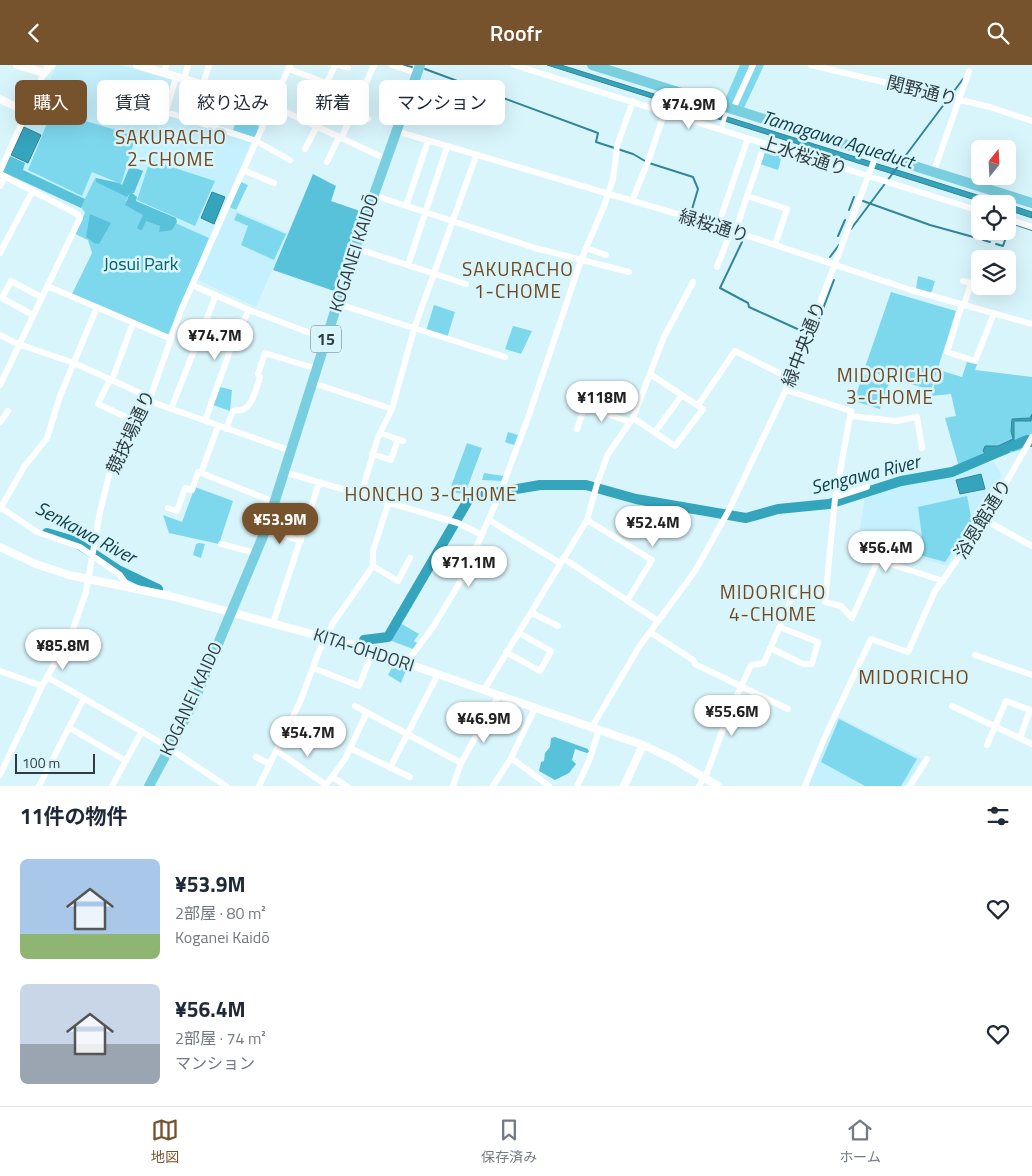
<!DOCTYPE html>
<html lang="ja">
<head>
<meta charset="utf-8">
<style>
  :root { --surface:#fff; --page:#f2f2f3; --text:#1f2937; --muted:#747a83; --line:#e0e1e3; --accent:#77532d }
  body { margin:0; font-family:"Titillium Web","Noto Sans JP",sans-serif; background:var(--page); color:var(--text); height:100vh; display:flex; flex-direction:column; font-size:19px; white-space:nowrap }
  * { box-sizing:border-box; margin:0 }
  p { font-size:16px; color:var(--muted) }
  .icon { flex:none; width:28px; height:28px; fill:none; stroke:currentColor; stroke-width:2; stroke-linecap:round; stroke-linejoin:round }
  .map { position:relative; height:721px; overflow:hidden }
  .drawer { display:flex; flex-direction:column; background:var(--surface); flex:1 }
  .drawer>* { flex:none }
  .hud { position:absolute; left:15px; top:15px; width:500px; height:45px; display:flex; gap:10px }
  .needle { width:32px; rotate:18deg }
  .buttons { position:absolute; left:971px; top:75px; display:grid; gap:10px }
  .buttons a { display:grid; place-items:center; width:45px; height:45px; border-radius:8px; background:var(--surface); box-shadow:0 5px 20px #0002; font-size:25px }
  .scale { position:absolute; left:15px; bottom:12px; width:80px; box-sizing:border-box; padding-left:5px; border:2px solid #2f3d41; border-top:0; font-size:14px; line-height:18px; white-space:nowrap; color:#2f3d41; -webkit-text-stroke:4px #d9f5fc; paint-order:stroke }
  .price { position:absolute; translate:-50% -42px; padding:0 11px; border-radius:18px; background:#fff; color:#222; font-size:16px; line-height:32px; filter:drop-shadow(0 1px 2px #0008) }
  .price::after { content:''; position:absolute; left:50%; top:30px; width:15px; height:11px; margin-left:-8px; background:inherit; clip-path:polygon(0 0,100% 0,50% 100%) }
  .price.on { background:var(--accent); color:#fff }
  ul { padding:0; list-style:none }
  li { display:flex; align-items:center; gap:15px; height:125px; padding:0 20px }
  li span { display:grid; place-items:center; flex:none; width:140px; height:100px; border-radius:8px; color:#555 }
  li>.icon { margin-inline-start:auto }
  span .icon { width:60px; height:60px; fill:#fffc; stroke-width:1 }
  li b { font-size:21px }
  h2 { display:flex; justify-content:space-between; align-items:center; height:60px; padding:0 20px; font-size:21px }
  .chip { padding:0 18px; border-radius:8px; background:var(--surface); box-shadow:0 5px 20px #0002; font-size:18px; line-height:45px }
  .chip.on { background:var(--accent); color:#fff }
  header { display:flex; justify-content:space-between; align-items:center; height:65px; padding:0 20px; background:var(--accent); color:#fff; font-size:22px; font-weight:600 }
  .tabs { display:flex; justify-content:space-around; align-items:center; height:70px; border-top:1px solid var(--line); background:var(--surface); font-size:14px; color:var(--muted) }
  .tabs a { display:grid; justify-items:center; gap:2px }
  .tabs .on { color:var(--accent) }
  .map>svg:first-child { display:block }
</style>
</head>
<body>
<header><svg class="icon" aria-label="back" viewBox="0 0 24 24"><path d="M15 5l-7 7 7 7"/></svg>Roofr<svg class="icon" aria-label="search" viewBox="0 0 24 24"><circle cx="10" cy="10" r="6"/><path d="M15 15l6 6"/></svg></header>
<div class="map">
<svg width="1032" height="721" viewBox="0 0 1032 721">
  <rect width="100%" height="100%" fill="#d9f5fc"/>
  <!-- built -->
  <path fill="#c4f1fd" d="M57,0h64l52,15 -11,33 90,29 -43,96 -83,-36 4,-9 -35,-15 -14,30 -78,-36 42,-94 5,1z
    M229,142l59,26 -32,74 -60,-28z
    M994,397l8,14 -55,90 -89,-26 7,-43 37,-14z
    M836,651l86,43 -17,27h-97z"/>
  <!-- green -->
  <path fill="#7dd8ee" d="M740,0h24l-20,43 -20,-6z
    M486,28l8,3 -5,15 -8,-2z
    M52,46l84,25 -15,48 -29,-12 -10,24 -54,-26z
    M237,53l22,8 -3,10 -3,1 -20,-7z
    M766,82l17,5 -5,18 -18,-6z
    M150,95l65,21 -20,45 -58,-26z
    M95,113l35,15 -4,8 83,37 -41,97 -96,-41 20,-41 -4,-13 -13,-6 10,-21 -4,-6z
    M241,117l7,3 -12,25 -7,-3z
    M237,148l49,21 -12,26 -33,-15 7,-19 -14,-6z
    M918,211l17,5 -3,10 -2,2 -14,-4z
    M891,227l65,19 -25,79 -67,-20z
    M434,240l21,7 -8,26 -21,-7z
    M513,261l19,5 -11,23 -16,-5z
    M967,297l10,2 -2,6 57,7v58l-8,14 -65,18 -14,-49 11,-2 -5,-22 -20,2 8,-26 23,7z
    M863,309l26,9 -9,26 -26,-8z
    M220,322l12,3 -2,21 -17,-6z
    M508,367l10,3 -4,10 -9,-3z
    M467,378l15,5 -17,46 -16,-2z
    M484,408l20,3 -2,5 -20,-1z
    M195,422l38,14 -14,43 -50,-11 -6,-18 19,7z
    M967,431l5,26 -27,40 -32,-9 -2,-14 11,-2 -4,-30z
    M199,478l6,1 -4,14 -8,-3 3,-11z
    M400,558l19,11 -5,7 3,2 -4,6 -24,-9z
    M394,599l13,4 -6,15 -13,-8z
    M839,654l78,40 -16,27h-36l-44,-24z"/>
  <!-- forest -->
  <path fill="#58c2db" d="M10,91l15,7 -2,7 62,29 -4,9 -78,-36z
    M130,101l13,5 -9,22h-2l5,4 -1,4 40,17 1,4 -5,8 -13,2 1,-6 -14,-5 -4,9h-2l-3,-2 6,-13 -18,-10 5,-12 -3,4 -31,-15v-4l23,5 3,2z
    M313,109l23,12 -5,15 29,10 -26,80 -61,-21z
    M90,149l21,9 -12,21 -5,-1 -8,-6z
    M555,672l33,12 1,3 -2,1 -12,-4 -3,11 4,4 -7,9 -14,7 -16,-9 2,-9 3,-1 1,-8 5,-6 1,-9z"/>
  <!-- water -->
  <path fill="#35a4bd" stroke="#338598" d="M547,0h14l445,139h-18z
    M24,62l17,8 -13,28 -17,-8z
    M212,127l13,5 -11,27 -13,-6z
    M1008,139l24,8v6l-24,-8z
    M1032,349l-1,7h-17v20l-27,15 -4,-5 2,-5h13l15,-7 -2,-8 1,-12 18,-1z
    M981,409l4,15 -25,5 -4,-14z"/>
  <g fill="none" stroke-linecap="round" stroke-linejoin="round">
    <!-- stream -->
    <path stroke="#338598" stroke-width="2" d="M403,0l9,2
      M425,4l173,64 -2,9 37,12 12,7
      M903,94l60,-80
      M649,98l44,14 5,12 -8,27
      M863,136l67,24 47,13
      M849,145l5,-13
      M692,156l1,5 16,4
      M851,164l48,-64
      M734,170l7,2 1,5 -22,46 28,15 1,4 55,25
      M838,171l7,-16
      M983,175l7,2
      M996,179l7,2 8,-23 21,7
      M830,192l9,-12
      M813,270l21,-55"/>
    <!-- river -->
    <path stroke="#35a4bd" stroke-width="10" d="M1013,381l14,-6 5,2
      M47,468l27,8 44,29 40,19
      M364,575l24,-3 82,-140 70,-12h46l50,14 110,19 32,-9 51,-5 72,-23 51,-9 54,-23"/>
    <!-- pedestrian -->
    <path stroke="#fff" stroke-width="4.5" d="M722,61l5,-17"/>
    <!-- minor -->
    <path stroke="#fff" stroke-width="6" d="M339,0l9,3
      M392,0l25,8
      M514,0l466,146
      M811,0l179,42 42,14
      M289,4l37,14
      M164,8l2,-8
      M176,12l-10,35 90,29 34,19
      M184,14l4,-14
      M203,19l6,-19
      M303,22l18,8
      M271,40l115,54
      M733,44l20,-44
      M352,47l16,7
      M309,57l26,-57
      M396,66l322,95 193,64 121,34
      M341,74l33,-74
      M305,84l12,-23
      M327,97l12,-25
      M243,105l31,13
      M0,106l44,-98
      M934,106l35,-100
      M0,109l77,40 3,4 -80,167
      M0,121l5,-9
      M373,130l162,53 94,24
      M747,131l40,13 -12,36
      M632,136l17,-42 16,-48
      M406,141l22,-65
      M1008,154l24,8
      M718,161l30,-88
      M735,167l30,-89
      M355,183l111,36
      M586,183l20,7
      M0,188l33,-63
      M408,200l39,-118
      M717,202l14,-36
      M963,216l14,4
      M192,220l57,25 77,29
      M47,221l122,52
      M338,239l167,53
      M962,239l-15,48 28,9 19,-48
      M964,240l7,-22
      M33,250l-31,-17 9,-17 30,16
      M0,270l18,9 56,19 75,34
      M110,314l-12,25 39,18
      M112,315l21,-57
      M313,318l79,26
      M786,325l65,21 -16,88 -10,103 16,4 11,12 26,-58 65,21
      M149,336l142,50
      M698,340l37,-54 56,28
      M171,344l45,-114
      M850,351l46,5 21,-4 5,31
      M633,353l42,28 28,-37 -53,-35
      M205,356l28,-79 16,-32
      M0,357l8,-11
      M218,361l-17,47 73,29
      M226,364l7,-18c5,-2 7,1 11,-2 9,-4 13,-23 16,-32l-2,-3 7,-21 52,16
      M577,364l8,-23 45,16
      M655,367l27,-37
      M380,368l23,8
      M372,389l19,6 7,-21
      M284,407l174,51 24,12
      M361,430l17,-58 14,-28 22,-80 62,-173
      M836,432l31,-10
      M0,442l37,25 43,15 40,28 9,13
      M168,443l9,3 8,-23 7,2 6,-18 3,1
      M0,444l24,-42 23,-29 13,-42 37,-89
      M489,455l71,43
      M587,455l65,40 -25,41
      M985,455l47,26
      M266,464l35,12
      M221,479l35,9
      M563,493l95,63
      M373,501l25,15 12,-23
      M532,548l26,13
      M273,558l46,-140
      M650,567l43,28 2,4 93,45
      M770,583l33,16h9l6,-22 -39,-15
      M506,587l34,19 11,-20 -32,-18
      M975,590l57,20
      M406,598l27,-36 30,-50 36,-81 30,-81 52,-155 23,-54 9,-27 4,-33 16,-45
      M313,603l46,18 14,-35
      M0,606l42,15
      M47,612l116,67 63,42
      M484,625l103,-170 10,-36 11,-30 25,-36 31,-81 29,-55
      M355,641l106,57
      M952,641l80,38
      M592,662l47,-80 56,-76 33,-59 63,-133 86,-226
      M70,663l56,33
      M987,680l19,-44 24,9 -10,28
      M350,683l60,29
      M277,686l49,34
      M256,692l14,7
      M511,693l38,28
      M390,703l48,-94
      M0,710l42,-89 30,-54 14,-40 14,-80 9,-37 40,-74 32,-91 109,-245
      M332,712l15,9
      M39,721l45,-88
      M112,721l30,-55
      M259,721l41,-84 18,-48 15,-31 40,-57v-15l15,-47
      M325,721l20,-27 22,-47
      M453,721l8,-23 38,-68
      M493,721l18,-28 24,-50
      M577,721l12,-25 10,-31
      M699,721l8,-13 21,-58 23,-50 13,-2 32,-75 29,10
      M805,721l19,-47 47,-100 37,13 27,-61 50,-71 47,-83
      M910,721l17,-27"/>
    <!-- tertiary -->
    <path stroke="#fff" stroke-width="8" d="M17,0l27,8 7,-8
      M137,0l134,40
      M0,34l27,13
      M0,482l36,17 33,11 101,21 183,49 290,100 30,14 45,27
      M624,721l19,-41"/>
    <!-- primary -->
    <path stroke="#79cfe0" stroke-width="10" d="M592,0l440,138
      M149,721l43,-80 74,-177 89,-281 65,-183"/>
  </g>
  <g text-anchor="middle" stroke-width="5" stroke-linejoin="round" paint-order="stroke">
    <!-- shield labels -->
    <rect fill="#d9f5fc" stroke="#627479" stroke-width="1" x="311" y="260.5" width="30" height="27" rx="4"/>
    <g font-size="16" font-weight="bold" fill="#2f3d41">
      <text x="326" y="280">15</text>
    </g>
    <!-- street labels -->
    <g font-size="18" fill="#2f3d41" stroke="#d9f5fc">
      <text transform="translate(922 26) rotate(14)" y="6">関野通り</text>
      <text transform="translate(804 91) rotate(18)" y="6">上水桜通り</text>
      <text transform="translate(714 161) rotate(17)" y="6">緑桜通り</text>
      <text transform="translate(354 188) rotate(-72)" y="6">KOGANEI KAIDŌ</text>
      <text transform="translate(804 279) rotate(-69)" y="6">緑中央通り</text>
      <text transform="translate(131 367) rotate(-65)" y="6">競技場通り</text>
      <text transform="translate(983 454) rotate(-58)" y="6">浴恩館通り</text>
      <text transform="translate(364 585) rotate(18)" y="6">KITA-OHDORI</text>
      <text transform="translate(191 634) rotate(-65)" y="6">KOGANEI KAIDO</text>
    </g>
    <!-- park labels -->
    <g font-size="18" fill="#016172" stroke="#d9f5fc">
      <text x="141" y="205">Josui Park</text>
    </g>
    <!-- neighbourhood labels -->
    <g font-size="19" letter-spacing="1" fill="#70481c" stroke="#d9f5fc">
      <text x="171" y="79">SAKURACHO<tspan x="171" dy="22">2-CHOME</tspan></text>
      <text x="518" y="211">SAKURACHO<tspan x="518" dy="22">1-CHOME</tspan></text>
      <text x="890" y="317">MIDORICHO<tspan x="890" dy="22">3-CHOME</tspan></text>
      <text x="431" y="436">HONCHO 3-CHOME</text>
      <text x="773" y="534">MIDORICHO<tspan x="773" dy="22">4-CHOME</tspan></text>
    </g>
    <!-- water labels -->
    <g font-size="19" font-style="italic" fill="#10414b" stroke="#d9f5fc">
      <text transform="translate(838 74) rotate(17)" y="7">Tamagawa Aqueduct</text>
      <text transform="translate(865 409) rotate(-14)" y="7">Sengawa River</text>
      <text transform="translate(86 467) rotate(28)" y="7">Senkawa River</text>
    </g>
    <!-- quarter labels -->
    <g font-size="20" letter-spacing="1" fill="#70481c" stroke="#d9f5fc">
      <text x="914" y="619">MIDORICHO</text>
    </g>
  </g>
</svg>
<div class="buttons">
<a><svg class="needle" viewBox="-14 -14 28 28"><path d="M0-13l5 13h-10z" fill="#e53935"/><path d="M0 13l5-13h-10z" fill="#747a83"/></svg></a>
<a><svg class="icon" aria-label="locate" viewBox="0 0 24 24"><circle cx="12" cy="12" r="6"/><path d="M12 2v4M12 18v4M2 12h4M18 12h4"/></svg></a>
<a><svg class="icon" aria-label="layers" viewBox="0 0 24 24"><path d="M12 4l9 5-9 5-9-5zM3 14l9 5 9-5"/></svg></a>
</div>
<div class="scale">100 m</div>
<b class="price" style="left:689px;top:65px">¥74.9M</b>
<b class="price" style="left:215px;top:296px">¥74.7M</b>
<b class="price" style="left:602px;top:358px">¥118M</b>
<b class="price on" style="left:280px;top:480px">¥53.9M</b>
<b class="price" style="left:653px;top:483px">¥52.4M</b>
<b class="price" style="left:886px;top:508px">¥56.4M</b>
<b class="price" style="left:469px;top:523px">¥71.1M</b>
<b class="price" style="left:63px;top:606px">¥85.8M</b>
<b class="price" style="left:732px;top:672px">¥55.6M</b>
<b class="price" style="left:484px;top:679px">¥46.9M</b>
<b class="price" style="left:308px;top:693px">¥54.7M</b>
<div class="hud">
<a class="chip on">購入</a>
<a class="chip">賃貸</a>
<a class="chip">絞り込み</a>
<a class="chip">新着</a>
<a class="chip">マンション</a>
</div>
</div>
<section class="drawer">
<h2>11件の物件<svg class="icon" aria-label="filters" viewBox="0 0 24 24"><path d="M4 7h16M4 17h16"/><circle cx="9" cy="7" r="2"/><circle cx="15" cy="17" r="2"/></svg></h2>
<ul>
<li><span style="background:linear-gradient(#a9c7e8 75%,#8fb573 0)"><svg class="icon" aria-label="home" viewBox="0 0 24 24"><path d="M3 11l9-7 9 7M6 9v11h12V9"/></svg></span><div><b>¥53.9M</b><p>2部屋 · 80 m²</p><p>Koganei Kaidō</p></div><svg class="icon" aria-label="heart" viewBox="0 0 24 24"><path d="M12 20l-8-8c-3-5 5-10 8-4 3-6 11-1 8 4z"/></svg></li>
<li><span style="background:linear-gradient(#c9d6e8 60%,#9aa5b1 0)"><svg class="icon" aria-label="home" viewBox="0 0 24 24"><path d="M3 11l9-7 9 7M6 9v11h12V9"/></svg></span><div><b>¥56.4M</b><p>2部屋 · 74 m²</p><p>マンション</p></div><svg class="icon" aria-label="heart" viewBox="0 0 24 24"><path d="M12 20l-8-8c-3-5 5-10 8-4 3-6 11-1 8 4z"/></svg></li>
</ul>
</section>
<nav class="tabs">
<a class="on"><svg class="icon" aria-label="map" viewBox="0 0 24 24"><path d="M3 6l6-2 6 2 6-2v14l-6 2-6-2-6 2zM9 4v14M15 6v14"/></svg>地図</a>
<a><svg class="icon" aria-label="saved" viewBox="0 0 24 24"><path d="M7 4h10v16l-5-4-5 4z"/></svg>保存済み</a>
<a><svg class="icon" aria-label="home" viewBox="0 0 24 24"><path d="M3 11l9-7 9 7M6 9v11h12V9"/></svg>ホーム</a>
</nav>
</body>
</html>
